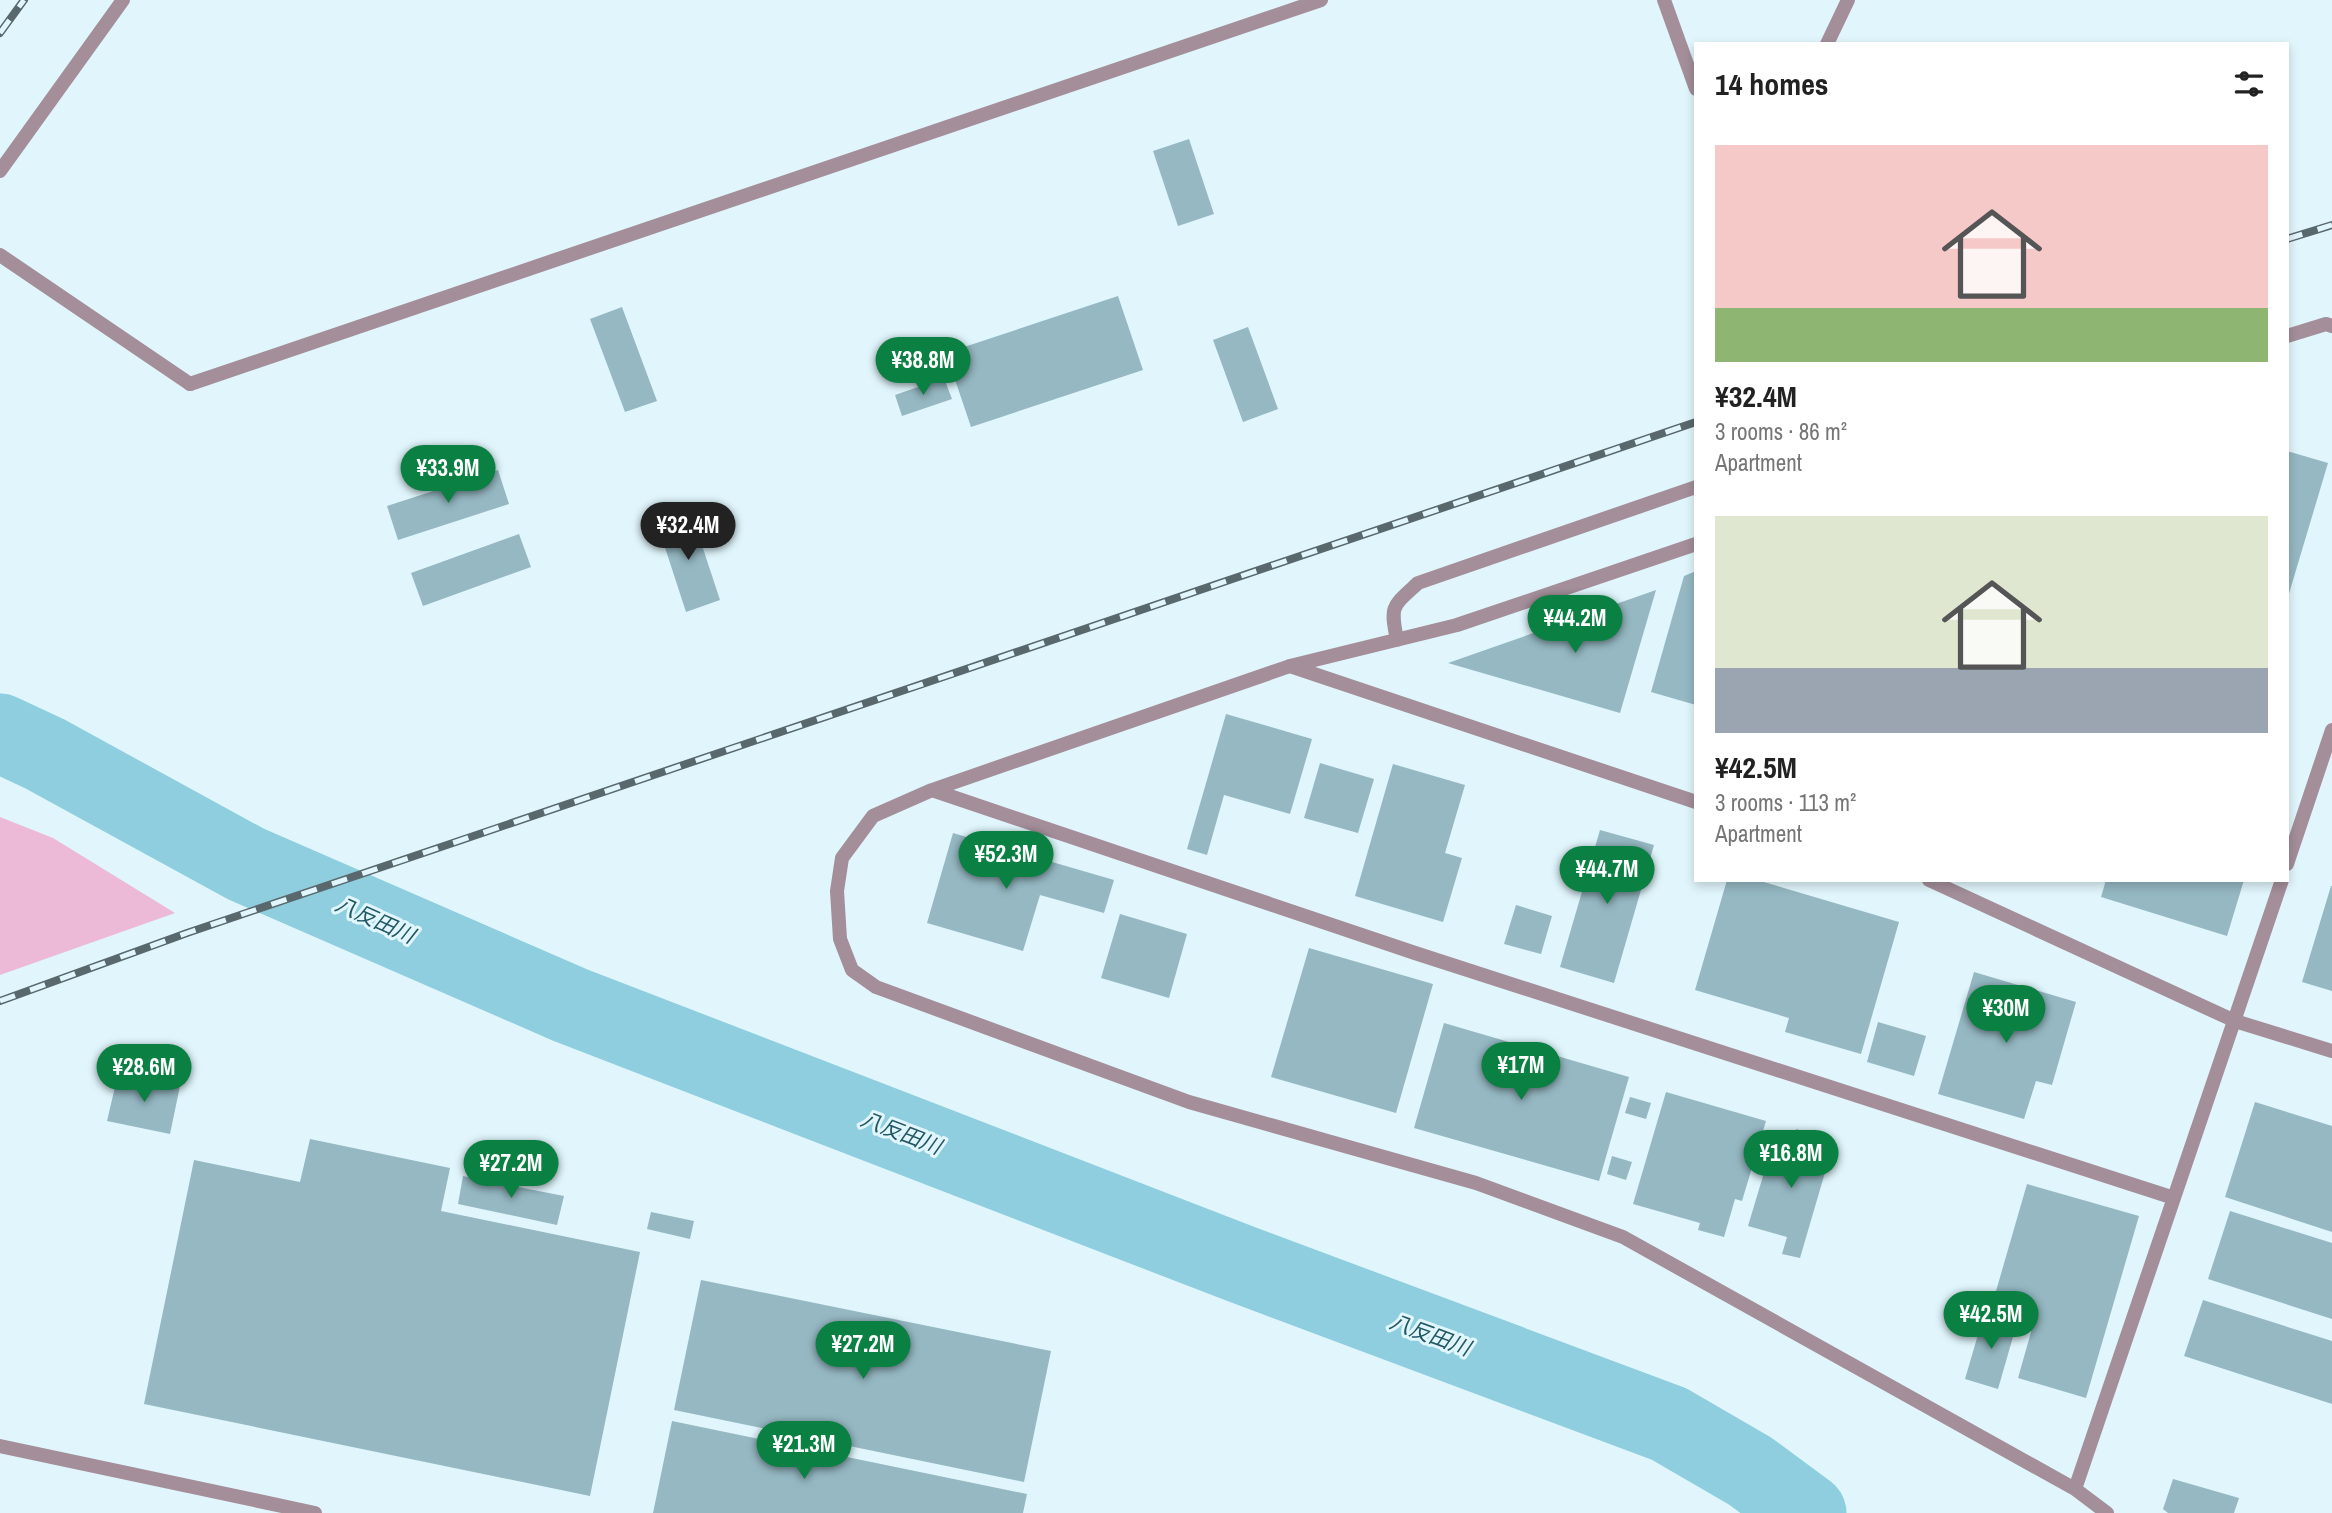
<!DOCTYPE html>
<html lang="en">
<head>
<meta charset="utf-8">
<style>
  :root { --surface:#fff; --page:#f6f6f6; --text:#222; --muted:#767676; --accent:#0b8043 }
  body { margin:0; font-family:"Archivo Narrow","Noto Sans JP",sans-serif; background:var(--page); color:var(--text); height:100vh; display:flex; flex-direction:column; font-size:26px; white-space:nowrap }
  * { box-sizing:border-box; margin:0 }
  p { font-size:23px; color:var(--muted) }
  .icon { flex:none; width:38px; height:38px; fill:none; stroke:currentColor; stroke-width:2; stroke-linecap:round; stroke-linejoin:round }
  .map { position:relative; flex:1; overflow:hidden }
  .sheet { position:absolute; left:1694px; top:42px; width:595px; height:840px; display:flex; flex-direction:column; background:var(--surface); border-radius:0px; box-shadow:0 4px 10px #0003 }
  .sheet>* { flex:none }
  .price { position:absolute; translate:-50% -60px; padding:0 16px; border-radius:24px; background:var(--accent); color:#fff; font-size:23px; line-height:46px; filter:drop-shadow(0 2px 4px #0008) }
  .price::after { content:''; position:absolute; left:50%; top:42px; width:21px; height:16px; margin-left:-10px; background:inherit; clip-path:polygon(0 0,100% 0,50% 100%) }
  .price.on { background:#222; color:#fff }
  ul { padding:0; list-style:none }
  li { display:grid; align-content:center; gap:14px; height:371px; padding:0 21px }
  li span { display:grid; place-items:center; height:217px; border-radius:0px; color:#555 }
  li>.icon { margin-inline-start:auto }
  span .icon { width:126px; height:126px; fill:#fffc; stroke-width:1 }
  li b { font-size:30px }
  h2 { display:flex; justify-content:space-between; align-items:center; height:84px; padding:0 21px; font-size:30px }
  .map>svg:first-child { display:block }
</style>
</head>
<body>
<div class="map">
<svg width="2332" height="1513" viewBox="0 0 2332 1513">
  <rect width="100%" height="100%" fill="#e0f6fc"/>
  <!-- green -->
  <path fill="#ecbad6" d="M0,817l53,21 122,75 -175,62z"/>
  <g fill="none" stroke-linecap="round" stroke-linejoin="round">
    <!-- river -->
    <path stroke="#8ecede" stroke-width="79" d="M0,733l45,21 201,110 324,141 671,259 428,160 81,47 57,42"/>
  </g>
  <!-- building -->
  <path fill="#95b8c2" d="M1189,139l25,75 -36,12 -25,-75z
    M1118,296l25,74 -172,57 -25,-74z
    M622,307l35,94 -32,11 -35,-93z
    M1248,327l30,82 -35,13 -30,-82z
    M944,378l8,21 -50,17 -7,-21z
    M2287,451l41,12 -40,134h-1z
    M498,470l11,34 -111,36 -11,-34z
    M691,512l29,88 -34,12 -29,-89z
    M519,534l12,33 -108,39 -12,-33z
    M1696,571v134l-45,-13 33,-116z
    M1656,590l-36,123 -172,-50z
    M1226,714l86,25 -22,75 -66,-19 -17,60 -20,-6z
    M1320,763l54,16 -16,54 -54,-15z
    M1393,764l72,21 -20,68 17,5 -19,64 -88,-26z
    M1600,830l54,15 -40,138 -54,-16z
    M953,833l161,47 -10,33 -64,-18 -17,56 -96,-28z
    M1727,880h30l142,42 -38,132 -76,-22 4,-14 -94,-28z
    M2106,880h138l-17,56 -126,-39z
    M2331,886h1v105l-30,-9z
    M1516,905l36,11 -11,38 -37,-10z
    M1120,914l67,20 -18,64 -68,-20z
    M1309,948l124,36 -37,129 -125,-36z
    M1974,972l102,30 -24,83 -16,-4 -12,38 -86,-25z
    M1878,1022l48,14 -12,40 -47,-14z
    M1444,1023l185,54 -30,104 -185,-53z
    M118,1074l62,12 -10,48 -63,-13z
    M1666,1092l100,29 -24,80 -7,-2 -11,38 -26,-7 2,-7 -67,-19z
    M1630,1097l21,6 -5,16 -21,-6z
    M2255,1102l77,24v106l-107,-35z
    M1796,1129l24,7 -3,12 14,4 -31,106 -18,-4 5,-17 -39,-11 27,-90 18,5z
    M310,1139l140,29 -9,43 199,41 -50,244 -446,-92 50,-244 106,22z
    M1612,1156l20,6 -6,18 -19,-6z
    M463,1176l101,20 -7,29 -99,-21z
    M2027,1184l112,32 -53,182 -68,-20 19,-67 -43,-13z
    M2230,1211l102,32v76l-124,-40z
    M651,1212l43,9 -4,18 -43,-10z
    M701,1280l350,71 -27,131 -350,-72z
    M2203,1300l129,41v63l-148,-48z
    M1984,1314l33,9 -19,66 -33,-10z
    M672,1421l355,73 -4,19h-370z
    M2173,1479l66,19 -5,15h-66l-5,-4z"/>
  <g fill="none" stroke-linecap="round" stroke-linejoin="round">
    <!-- service -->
    <path stroke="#a38e99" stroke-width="14" d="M0,171l123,-171
      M0,255l190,129"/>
    <!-- minor -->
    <path stroke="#a38e99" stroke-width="14" d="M1664,0l32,89
      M1827,44l21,-44
      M2287,336l39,-12 6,2
      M190,384l1131,-384
      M1696,544l-239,81 -167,41 -358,124 -59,26 -31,42 -5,33 3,48 12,31 24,17 313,115 287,81 147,54 452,252 32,24
      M1397,640c-7,-35 -5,-33 21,-57l278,-96
      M932,790l483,163 759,245
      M2287,864l45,-134
      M0,1446l315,67
      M2075,1489l207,-609"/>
    <!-- tertiary -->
    <path stroke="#a38e99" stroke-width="14" d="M1290,666l406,136
      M1929,880l306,141 97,30"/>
    <defs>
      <path id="rail" d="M0,33l24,-33
        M2287,239l45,-14
        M0,1001l187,-68 1509,-511"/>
    </defs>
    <!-- rail casing -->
    <use href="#rail" stroke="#58686c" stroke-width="8"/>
    <!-- rail -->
    <use href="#rail" stroke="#e0f6fc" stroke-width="5" stroke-dasharray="16" stroke-linecap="butt"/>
  </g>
  <g text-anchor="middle" stroke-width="6" stroke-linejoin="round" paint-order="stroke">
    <!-- water labels -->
    <g font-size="21" font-style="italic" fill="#225764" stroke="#e0f6fc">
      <text transform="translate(375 920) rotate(24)" y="7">八反田川</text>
      <text transform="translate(901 1133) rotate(21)" y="7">八反田川</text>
      <text transform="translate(1430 1335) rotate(20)" y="7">八反田川</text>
    </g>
  </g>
</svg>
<b class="price" style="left:923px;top:397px">¥38.8M</b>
<b class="price" style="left:448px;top:505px">¥33.9M</b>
<b class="price on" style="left:688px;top:562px">¥32.4M</b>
<b class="price" style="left:1575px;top:655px">¥44.2M</b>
<b class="price" style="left:1006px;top:891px">¥52.3M</b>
<b class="price" style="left:1607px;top:906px">¥44.7M</b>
<b class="price" style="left:2006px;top:1045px">¥30M</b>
<b class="price" style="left:1521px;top:1102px">¥17M</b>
<b class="price" style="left:144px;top:1104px">¥28.6M</b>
<b class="price" style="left:1791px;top:1190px">¥16.8M</b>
<b class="price" style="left:511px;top:1200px">¥27.2M</b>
<b class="price" style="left:1991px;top:1351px">¥42.5M</b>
<b class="price" style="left:863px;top:1381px">¥27.2M</b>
<b class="price" style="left:804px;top:1481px">¥21.3M</b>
<section class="sheet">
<h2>14 homes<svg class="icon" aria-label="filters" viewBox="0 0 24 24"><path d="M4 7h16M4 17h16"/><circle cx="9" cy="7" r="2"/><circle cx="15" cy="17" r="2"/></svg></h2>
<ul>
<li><span style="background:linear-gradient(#f6c9c9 75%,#8fb573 0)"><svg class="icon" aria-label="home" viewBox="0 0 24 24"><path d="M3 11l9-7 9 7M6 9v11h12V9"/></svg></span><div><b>¥32.4M</b><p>3 rooms · 86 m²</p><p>Apartment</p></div></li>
<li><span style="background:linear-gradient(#dfe7d0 70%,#9aa5b1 0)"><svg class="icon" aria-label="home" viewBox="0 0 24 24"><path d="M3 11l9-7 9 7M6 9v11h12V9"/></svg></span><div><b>¥42.5M</b><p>3 rooms · 113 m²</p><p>Apartment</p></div></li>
</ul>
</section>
</div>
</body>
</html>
